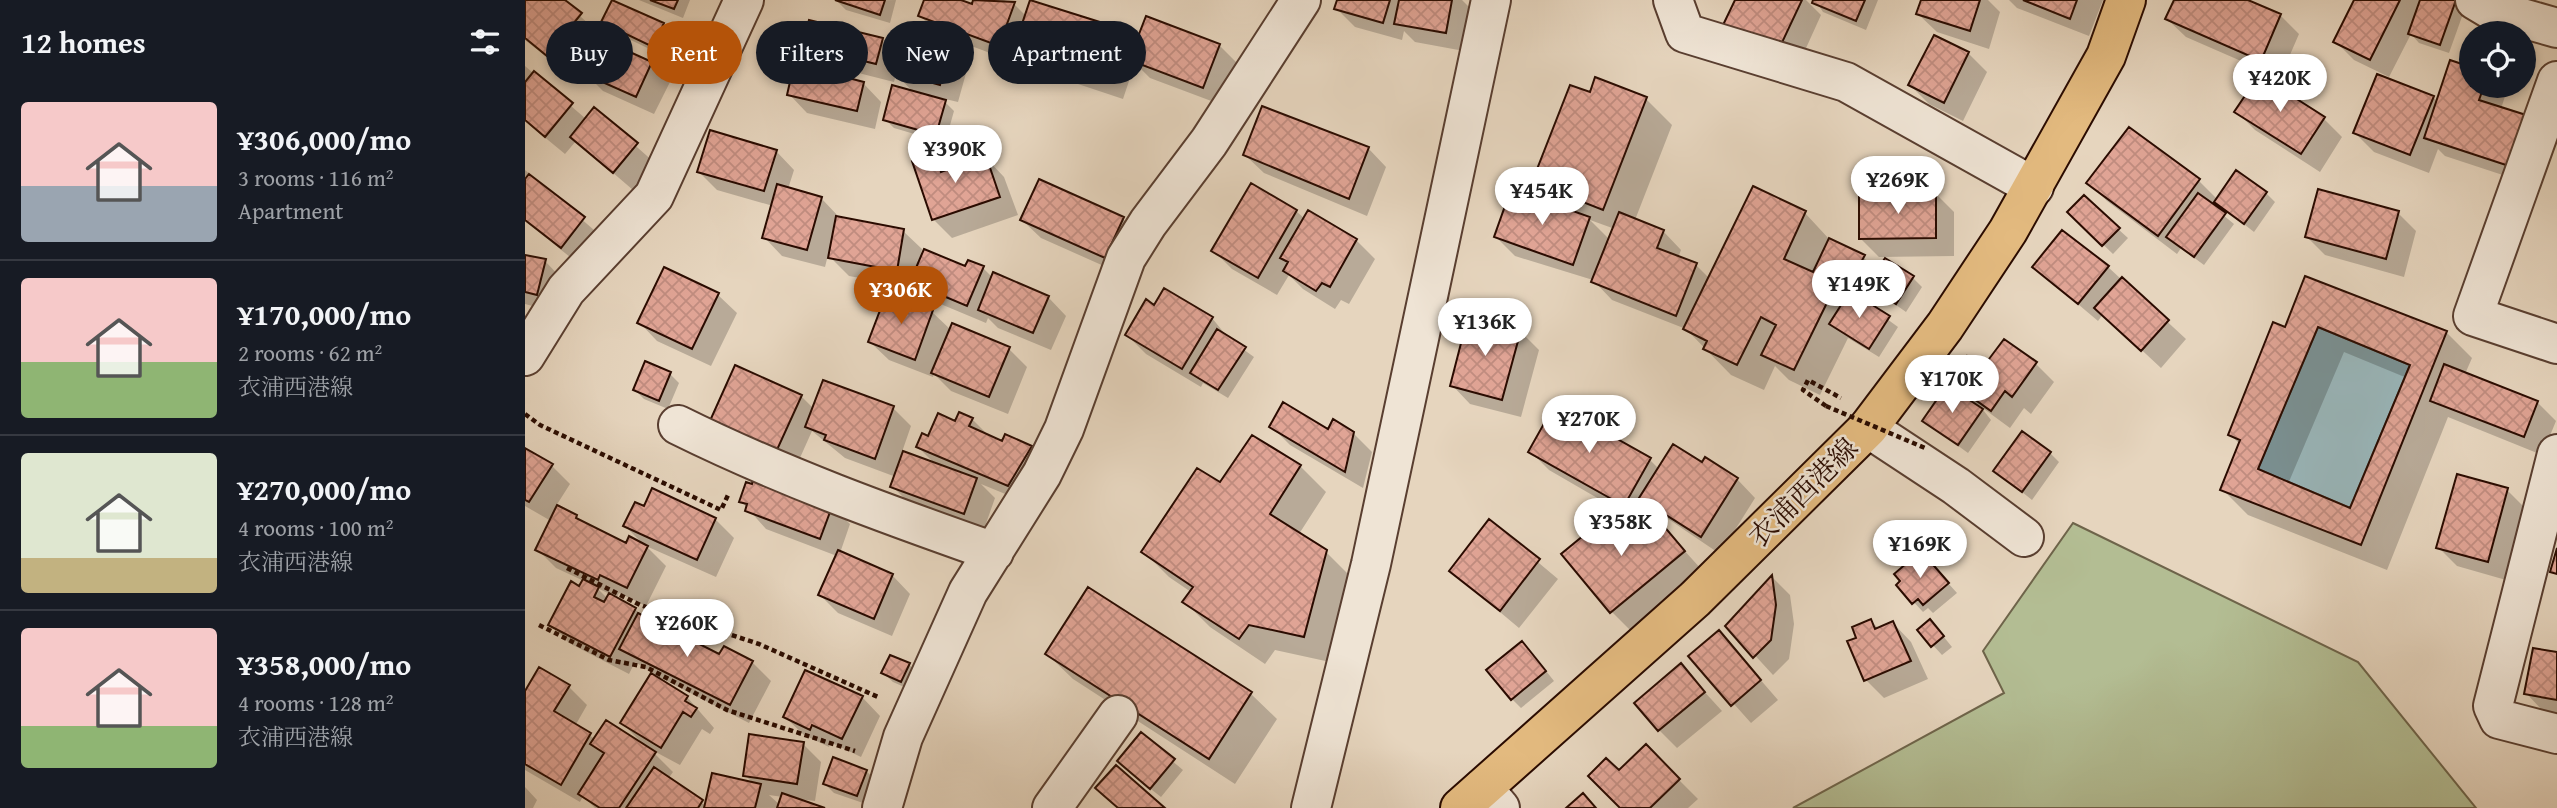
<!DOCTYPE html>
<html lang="en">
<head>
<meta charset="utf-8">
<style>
  :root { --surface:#171b24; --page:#20242c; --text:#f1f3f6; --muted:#9ea1a6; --line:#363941; --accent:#b45309 }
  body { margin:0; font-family:"Gentium Book Plus","Noto Serif JP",serif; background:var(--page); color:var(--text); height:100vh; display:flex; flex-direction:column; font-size:26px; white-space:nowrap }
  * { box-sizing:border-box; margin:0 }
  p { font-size:23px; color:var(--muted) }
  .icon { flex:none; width:38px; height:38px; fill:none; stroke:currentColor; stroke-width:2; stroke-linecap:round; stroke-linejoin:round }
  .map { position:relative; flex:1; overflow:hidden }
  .panel { display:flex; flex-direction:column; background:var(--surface); width:525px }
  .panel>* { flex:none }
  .top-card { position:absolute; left:21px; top:21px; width:665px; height:63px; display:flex; gap:14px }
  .tools { position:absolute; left:1934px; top:21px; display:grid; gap:14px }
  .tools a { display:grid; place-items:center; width:77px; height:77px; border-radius:50%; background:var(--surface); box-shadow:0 4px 10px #0003; font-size:35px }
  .price { position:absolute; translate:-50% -60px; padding:0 16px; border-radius:24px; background:#fff; color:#222; font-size:23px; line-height:46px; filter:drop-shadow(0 2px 4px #0008) }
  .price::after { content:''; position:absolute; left:50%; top:42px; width:21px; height:16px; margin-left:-10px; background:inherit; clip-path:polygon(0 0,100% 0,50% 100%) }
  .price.current { background:var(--accent); color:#fff }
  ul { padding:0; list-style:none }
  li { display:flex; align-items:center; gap:21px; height:175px; padding:0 21px }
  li+li { border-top:2px solid var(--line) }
  li span { display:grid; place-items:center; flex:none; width:196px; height:140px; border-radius:7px; color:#555 }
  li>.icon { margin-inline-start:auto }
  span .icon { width:84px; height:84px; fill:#fffc; stroke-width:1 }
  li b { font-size:30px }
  h2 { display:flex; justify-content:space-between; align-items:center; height:84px; padding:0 21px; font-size:30px }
  .pill { padding:0 24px; border-radius:32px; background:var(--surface); box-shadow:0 4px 10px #0003; font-size:24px; line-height:63px }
  .pill.current { background:var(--accent); color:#fff }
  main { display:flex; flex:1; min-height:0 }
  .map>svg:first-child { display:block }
</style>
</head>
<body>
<main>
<section class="panel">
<h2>12 homes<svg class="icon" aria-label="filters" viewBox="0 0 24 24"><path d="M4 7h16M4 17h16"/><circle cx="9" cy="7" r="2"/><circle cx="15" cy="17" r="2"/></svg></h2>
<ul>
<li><span style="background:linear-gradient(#f6c9c9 60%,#9aa5b1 0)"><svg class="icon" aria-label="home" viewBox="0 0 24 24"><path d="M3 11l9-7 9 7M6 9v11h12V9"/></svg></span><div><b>¥306,000/mo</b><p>3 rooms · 116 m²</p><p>Apartment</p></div></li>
<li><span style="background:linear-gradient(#f6c9c9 60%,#8fb573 0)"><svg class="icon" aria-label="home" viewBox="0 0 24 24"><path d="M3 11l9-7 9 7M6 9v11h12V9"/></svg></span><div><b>¥170,000/mo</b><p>2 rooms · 62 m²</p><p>衣浦西港線</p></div></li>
<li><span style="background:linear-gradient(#dfe7d0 75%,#c2b280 0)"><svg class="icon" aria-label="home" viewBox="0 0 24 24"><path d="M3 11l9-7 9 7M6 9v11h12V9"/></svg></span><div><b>¥270,000/mo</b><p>4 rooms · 100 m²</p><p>衣浦西港線</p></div></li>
<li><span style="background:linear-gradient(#f6c9c9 70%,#8fb573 0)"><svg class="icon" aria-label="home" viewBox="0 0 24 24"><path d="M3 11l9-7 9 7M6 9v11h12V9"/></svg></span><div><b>¥358,000/mo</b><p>4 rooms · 128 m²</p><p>衣浦西港線</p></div></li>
</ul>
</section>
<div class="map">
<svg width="2032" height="808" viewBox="0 0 2032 808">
  <defs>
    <pattern id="building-cross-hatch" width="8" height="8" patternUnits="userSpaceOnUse" patternTransform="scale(1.75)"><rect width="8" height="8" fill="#e0a495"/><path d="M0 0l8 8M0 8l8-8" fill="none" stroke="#c08c7f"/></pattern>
  </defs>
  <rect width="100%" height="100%" fill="#e6d5be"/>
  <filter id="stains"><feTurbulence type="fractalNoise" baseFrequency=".00286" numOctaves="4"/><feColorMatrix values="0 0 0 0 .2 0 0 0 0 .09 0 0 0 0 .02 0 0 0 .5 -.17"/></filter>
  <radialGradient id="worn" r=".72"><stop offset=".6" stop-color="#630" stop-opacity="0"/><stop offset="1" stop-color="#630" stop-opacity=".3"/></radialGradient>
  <!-- garden -->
  <path fill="#b3bd93" stroke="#6e644a" stroke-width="2" d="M1548,523l285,139 118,146h-683l211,-115 -21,-42z"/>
  <!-- water -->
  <path fill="#99b6ba" stroke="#6d7270" stroke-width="2" d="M1793,327l92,38 -60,143 -92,-39z"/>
  <!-- shadow -->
  <path fill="#0003" fill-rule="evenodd" d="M0,0h37l37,33 -32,40 -42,-33z
    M114,0h51l-7,18z
    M371,0l-6,23 -44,-13 -9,-9z
    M401,0h30l17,6 2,-6h29l10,4 12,12 95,15 16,15 82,-1 19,19 -16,41 -72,-27 -15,-15 -12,36 -90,-30 -13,-13 -3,7 -78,-29 -19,-18z
    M814,0h123l10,10 -8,41 -49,-9 -11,-11 -2,9 -47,-13 -19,-19z
    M1212,0h69l15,15 -24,53z
    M1290,0h63l-12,30 -43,-18z
    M1398,0h65l12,12 -11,37 -52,-17 -19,-18z
    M1484,0h94l-14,36 -72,-28z
    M1650,0h72l33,15 19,19 -19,44 -94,-41 -19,-18z
    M1831,0h95l13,11 -15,42 -30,-10 -8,-9 -22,43 -35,-17 -19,-19z
    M78,22l60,2 9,10 -10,21 -50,-24z
    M1410,37l33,16 19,19 -24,49 -34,-17 -19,-19z
    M357,40l15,15 52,-7 19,18 -10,36 -17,-4 13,13 -9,32 -51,-15 -9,-9 29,-26 -18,-19 -2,8 -71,-18 -19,-18z
    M126,63l19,19 -16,32 -51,-23 -19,-19z
    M0,66l61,53 9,-9 60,53 -22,27 -57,-49 -11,13 -40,-33z
    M1946,69v17h27l8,7 -5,16 26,74 -82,-27 -7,-7 -9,24 -55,-21 -19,-19 78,-36 5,5z
    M338,83l18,19 -6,27 -68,-16 -18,-19z
    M1066,94l55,5 26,26 -37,95 28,11 18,19 -3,8 18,7 14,14 95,-66 25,27 33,17 15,15 7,-11 28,17 9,9 -16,25 -34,-24 -7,15 33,24 -19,30 -31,-19 -28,57 -31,-15 -14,-14 -11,24 -33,-15 -45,-46 -74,-29 -19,-20 -78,-24 -19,-19 64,-29 -26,-26zM1065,220l25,9 -5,11z
    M1712,112l87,7 18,18 -22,35 -65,-42z
    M1605,129l69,52 19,19 48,-7 9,9 -21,30 -38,-30 -4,4 22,18 -30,41 -23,-17 -4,6 -70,-53 -18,-18z
    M843,148l18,19 -19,49 -103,-43 -19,-18z
    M251,151l18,19 -6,19 33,9 18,19 64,14 19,18 -2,11 46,8h17l10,10 55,19 18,19 -15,34 -53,-22 -10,-10 -2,5 -55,-23 -16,-15v3l-66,-12 -21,-21 -3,12 -43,-11 -18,-19 9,-31 -56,-16 -18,-18z
    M409,155l16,16 36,-13 18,19 14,38 -66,23 -19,-19z
    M0,170l77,67 -22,28 -55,-44z
    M1410,193l19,19v44l-75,1 -19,-19z
    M771,211l9,8 51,21 19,19 -26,45 -8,-4 -6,9 -32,-20 -14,-14 -12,20 -45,-26 -18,-18z
    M1544,212l49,17 10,9 -15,16z
    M1873,213l18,18 -12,46 -79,-22 -18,-18z
    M597,218l19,19 -17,38 -83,-37 -19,-18z
    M0,256l20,5 18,19 -8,32 -30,-8z
    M1509,267h74l78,72 -25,29 -58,-54 -5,7z
    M140,269l53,26 19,18 -26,53 -54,-25 -18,-19z
    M1781,278l140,54 26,26 -7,16 72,28 19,19 -14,34 -94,-38 -61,153 -139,-55 -26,-26 18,-45 -10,-9 56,-106zM1819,352l63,26 -56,133 -63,-27z
    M363,295l44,17 19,18 58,19 18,18 -19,47 -57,-23 -17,-17 -1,3 -44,-17 -19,-18z
    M687,318l17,21 25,18 -26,41 -25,-15 -2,4 -55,-33 -19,-19z
    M995,331l19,19 -18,67 -51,-13 -18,-19z
    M1511,364l18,18 -23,32 -7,-6 -14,20 -30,-22 11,14 -23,33 -44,-32 52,-16 -24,-25 31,-11z
    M145,374l9,9 -11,26 -24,-10 -9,-9z
    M276,396l13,13 79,-1 18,18 -9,26 34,13 -18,-18 38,-24 16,-4 18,18 13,6 28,4 18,19 -22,37 -46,-19 14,14 -12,34 -72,-27 -19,-19 4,-9 -51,-19 -33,-27 -17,38 -65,-28z
    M746,426l82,7 19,19 -9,36 -73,-43z
    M0,450l26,15 19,19 -14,22 71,39h17l-19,-19 20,-18 8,-17 62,28 19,19 -18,39 -70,-31 20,20 -20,40 -27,-13 -3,6 19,10 10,10 75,38 32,5 19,19 -22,42 -88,-45 -1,2 27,17 27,31 -4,6 -8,-5 -22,36 -30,-16 23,23 -5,7 38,27 48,-22 -9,-9 58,-31 18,18 -6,39 -17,-2 22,9h-225l-12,-12 -3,6 -55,-32v-75l44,-8 18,18 -12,21 20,13 47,4 -20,-20 31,-50 -18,-11 -6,12 -60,-31 -18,-19 33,-43 -28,-13 -19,-19 14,-28 -26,-15zM72,588l13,6 -2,5zM244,795l14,2 -3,8z
    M1005,451l120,9 9,9 78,10 18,19 -35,56 -68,-46 -9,16 10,10 10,-7 39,43 -72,60 -18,-18v-87l13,-11 -76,-44z
    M1525,453l9,9 -27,38 -36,-29z
    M775,466l26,26 -27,42 27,18 26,26 -22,84 -55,-12 -10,14 -55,-37 -25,-25 6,-10 -22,-15 -25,-25 77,-68z
    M1933,476l49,14 19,19 -20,71 -49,-14 -19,-19z
    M216,501l91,5 18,18 -10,29 52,22 18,19 -18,42 -54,-23 -18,-18 17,-39 -71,-27z
    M965,522l68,57 -39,49 -68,-57z
    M1405,563l27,30 -24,20 -5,-5 -5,4 -25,-27z
    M1247,577l18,18 4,29 -5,35 -16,16 -45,-49z
    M1346,621l8,8 14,-6 18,19 17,37 -44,19 -18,-18 -7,-41z
    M1394,630l20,1 13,16 -10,8z
    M1194,632l59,68 -27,23 -60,-67z
    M1006,652l23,29 -33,27 -9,-9z
    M522,654l204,40 26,25 -42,65 -162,-105z
    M2032,654v60l-13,-2 -18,-19z
    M366,657l18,8 10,9 -8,16 -18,-8 -10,-9z
    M1155,665l42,46 -45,37 -18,-18z
    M337,697l18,19 -19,41 -31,-15 -1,5 -25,-12 -19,-18z
    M616,735l42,35 -22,27 -33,-26z
    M1121,747l52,52 -10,9h-66l-3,-35z
    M341,771l10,9 -10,24 -32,-11 -9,-9z
    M0,787l12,13 -4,8h-8z"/>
  <!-- building -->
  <path fill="url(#building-cross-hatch)" stroke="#2a0b00" stroke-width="2" fill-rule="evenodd" d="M0,0h40l17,13 -35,43 -22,-18z
    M87,0l52,23 -11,24 -52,-25z
    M125,0h28l-4,9z
    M310,0h50l-5,15z
    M399,0h37l11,4 1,-4 42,2 -16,44 -81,-30z
    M505,0l92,29 -18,52 -91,-30z
    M812,0h53l-7,23 -49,-14z
    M874,0h53l-6,33 -52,-9z
    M1210,0h67l-24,51 -55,-26z
    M1288,0h52l-9,21 -44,-18z
    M1396,0h59l-10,31 -54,-17z
    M1498,0h54l-7,19z
    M1649,0h74l33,14 -20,47 -96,-42z
    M1829,0h46l-30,60 -37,-18z
    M1895,0h36l-16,45 -32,-11z
    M621,16l74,28 -17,44 -74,-28z
    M284,20l74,18 -7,26 -74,-18z
    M377,33l48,13 -10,39 -50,-14z
    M1409,35l35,17 -25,51 -36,-18z
    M74,38l53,24 -16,35 -54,-24z
    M1925,60l21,7v19h13l-5,14 47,15 -17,51 -85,-28z
    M269,64l70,18 -7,29 -70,-16z
    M9,71l39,32 -28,34 -20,-17v-38z
    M1852,74l57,22 -24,59 -57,-22z
    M1734,75l66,42 -24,37 -67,-42z
    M1070,77l52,20 -44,113 -71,-28 38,-97 20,7z
    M367,85l54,15 -10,35 -53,-15z
    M737,106l107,41 -20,52 -106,-44z
    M69,107l44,36 -25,30 -43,-36z
    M1604,127l71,52 -42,57 -72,-53z
    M185,130l67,20 -13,41 -67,-19z
    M410,152l6,20 45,-16 14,41 -68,23 -20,-59z
    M1711,170l31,22 -23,32 -30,-22z
    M4,174l56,43 -24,31 -36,-28v-41z
    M514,179l85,38 -19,41 -85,-38z
    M726,183l46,27 -39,68 -47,-27z
    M252,184l45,13 -15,53 -45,-12z
    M1228,186l53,25 -22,48 29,13 16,-34 36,17 -7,13 -11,-6 -53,108 -33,-15 15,-30 -15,-8 -24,48 -34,-16 4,-8 -24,-12z
    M986,189l79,28 -17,48 -79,-28z
    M1793,189l81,22 -13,48 -81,-22z
    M1411,192v46l-77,1v-46z
    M1673,193l28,20 -32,44 -28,-20z
    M1559,195l36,33 -18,18 -35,-34z
    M783,210l49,29 -27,48 -8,-4 -6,8 -33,-20 5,-9 -8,-4z
    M1094,212l45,18 -7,18 40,15 -21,53 -85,-34z
    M311,216l68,13 -7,42 -69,-13z
    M1537,230l47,36 -31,38 -46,-37z
    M399,249l41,17 3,-6 16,6 -17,40 -57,-24z
    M0,255l21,4 -9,36 -12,-3z
    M1360,258l29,18 -18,28 -29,-19z
    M139,267l55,26 -27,56 -55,-26z
    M468,272l56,24 -16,37 -55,-23z
    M1780,276l142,55 -86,214 -141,-55 20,-50 -12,-5 45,-113 12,5zM1793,327l92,38 -60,143 -92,-39z
    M1597,277l47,43 -28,31 -47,-43z
    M639,288l49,29 -31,52 -57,-34 21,-36 8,6z
    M1325,291l40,25 -21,33 -40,-25z
    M362,292l46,18 -18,50 -47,-18z
    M943,316l53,14 -19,70 -52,-14z
    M427,323l58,24 -21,50 -58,-24z
    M692,329l29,18 -28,43 -28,-17z
    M1479,339l33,23 -25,35 -7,-6 -14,20 -42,-30 18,-25 16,11z
    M120,361l26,11 -12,29 -26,-11z
    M1919,364l94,37 -14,36 -94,-36z
    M210,365l67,30 -26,57 -67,-29z
    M298,380l71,26 -19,53 -51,-19 2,-5 -21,-8z
    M1422,385l36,24 -25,36 -36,-24z
    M758,402l45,27 5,-10 21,13 -9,40 -76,-45z
    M1030,404l96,54 -27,48 -96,-54z
    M434,412l14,6 -4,8 33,15 3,-7 27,12 -24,40 -92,-39 6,-14 6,3 10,-23 17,8z
    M1497,431l29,21 -29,40 -29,-21z
    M727,435l49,30 -31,49 57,36 -23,87 -55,-12 -10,14 -57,-37 11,-15 -52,-35 56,-84 23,14z
    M1148,444l29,18 3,-5 33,21 -37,59 -62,-39z
    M0,448l28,16 -24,38 -4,-2z
    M378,451l74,27 -13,36 -74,-27z
    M1932,474l51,14 -20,74 -52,-14z
    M230,475l78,29 -13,35 -75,-28 2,-7 -8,-2 7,-20 6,2z
    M127,488l64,30 -19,42 -74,-34 12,-24 9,4z
    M32,505l20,10 -1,3 50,25 3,-7 19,10 -21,42 -27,-13 -2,5 -63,-30z
    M1100,512l7,9 6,-4 14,16 11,-8 22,26 -75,62 -49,-59 45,-37 6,6z
    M964,519l51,40 -40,52 -51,-40z
    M2032,548v26l-7,-2z
    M313,550l55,24 -19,45 -56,-24z
    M1396,551l28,32 -26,22 -5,-6 -6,5 -16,-19 4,-4 -6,-7z
    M1247,575l4,30 -5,35 -18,18 -28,-32z
    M58,579l16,8 -5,10 10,5 5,-9 27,15 -26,49 -62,-32 23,-44 8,5z
    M563,587l164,105 -43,67 -164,-105z
    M113,613l81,41 5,-8 29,15 -23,44 -111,-56z
    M1346,619l4,10 18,-8 18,40 -47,20 -17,-40 9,-3 -4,-11z
    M1405,619l14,17 -13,11 -14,-17z
    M1194,630l42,50 -30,26 -43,-50z
    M997,641l24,30 -35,29 -25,-30z
    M2008,648l24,4v48l-33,-6z
    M365,655l20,8 -9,19 -20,-9z
    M1156,663l24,29 -47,39 -24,-28z
    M14,667l31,18 -16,26 37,22 -30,52 -36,-21v-73z
    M280,670l58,26 -21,43 -30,-14 -2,5 -27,-13z
    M126,673l37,23 -3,5 12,7 -6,9 -8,-5 -22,36 -41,-25z
    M81,720l50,32 -37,56h-19l-22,-14 26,-41 -14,-9z
    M616,732l34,27 -25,30 -33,-28z
    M224,734l55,8 -7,42 -54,-8z
    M1121,744l34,35 -30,29h-30l-32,-32 18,-18 13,12z
    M308,757l34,13 -10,26 -34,-12z
    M591,765l49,43h-47l-23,-20z
    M129,767l49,33 -5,8h-72z
    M187,773l49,11 -6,24h-51z
    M257,793l43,15h-48z
    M1058,793l13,15h-30z"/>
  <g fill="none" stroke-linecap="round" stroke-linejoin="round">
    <defs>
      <path id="minor" d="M1148,0l12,33 161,49 188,105
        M1950,0l15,9 67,19
        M2032,81l-84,235 84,28
        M0,356l41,-66 88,-94 90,-196
        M153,425c103,51 208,89 316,127
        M1343,428l88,58 68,51
        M2032,454l-64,252 6,13 58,15
        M958,788l17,20
        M357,808l21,-71 65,-145 74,-118 22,-45 62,-171 22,-35 61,-81 92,-142
        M527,808l66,-93
        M786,808l60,-244 120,-564"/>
      <path id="major" d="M935,808l235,-209 173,-171 77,-102 63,-95 98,-175 20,-56"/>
    </defs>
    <!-- minor casing -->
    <use href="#minor" stroke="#593e30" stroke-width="42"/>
    <!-- major casing -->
    <use href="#major" stroke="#2a0b00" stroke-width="42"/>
    <!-- path -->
    <path stroke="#2a0b00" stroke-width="4.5" stroke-dasharray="5 3.5" stroke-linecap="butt" d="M1301,406l-23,-16 5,-10 33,18
      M0,414l15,11 181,85 8,-17
      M42,568l73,37 119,39 119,53
      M14,625l70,35 37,7 81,43 128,41"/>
    <!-- minor -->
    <use href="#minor" stroke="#efe4d5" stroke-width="38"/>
    <!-- major -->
    <use href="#major" stroke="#e3ba7f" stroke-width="38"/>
    <!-- path-bridge -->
    <path stroke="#2a0b00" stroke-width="4.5" stroke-dasharray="5 3.5" stroke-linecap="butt" d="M1301,406l99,42"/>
  </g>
  <g text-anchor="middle" stroke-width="5" stroke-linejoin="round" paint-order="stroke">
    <!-- street labels -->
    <g font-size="28" fill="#2a0b00" stroke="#efe4d5">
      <text transform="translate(1278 492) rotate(-45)" y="10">衣浦西港線</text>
    </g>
  </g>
  <rect width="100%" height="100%" filter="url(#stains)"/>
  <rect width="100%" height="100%" fill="url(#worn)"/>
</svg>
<div class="tools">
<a><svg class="icon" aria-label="locate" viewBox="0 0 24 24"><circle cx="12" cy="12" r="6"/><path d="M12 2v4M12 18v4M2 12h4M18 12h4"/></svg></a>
</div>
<b class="price" style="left:1755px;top:114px">¥420K</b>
<b class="price" style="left:430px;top:185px">¥390K</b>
<b class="price" style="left:1373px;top:216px">¥269K</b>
<b class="price" style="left:1017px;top:227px">¥454K</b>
<b class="price" style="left:1334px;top:320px">¥149K</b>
<b class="price current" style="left:376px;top:326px">¥306K</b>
<b class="price" style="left:960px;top:358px">¥136K</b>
<b class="price" style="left:1427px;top:415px">¥170K</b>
<b class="price" style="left:1064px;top:455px">¥270K</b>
<b class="price" style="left:1096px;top:558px">¥358K</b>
<b class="price" style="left:1395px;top:580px">¥169K</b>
<b class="price" style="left:162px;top:659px">¥260K</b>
<div class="top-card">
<a class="pill">Buy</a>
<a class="pill current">Rent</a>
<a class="pill">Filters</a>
<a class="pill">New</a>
<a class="pill">Apartment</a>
</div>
</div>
</main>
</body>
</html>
